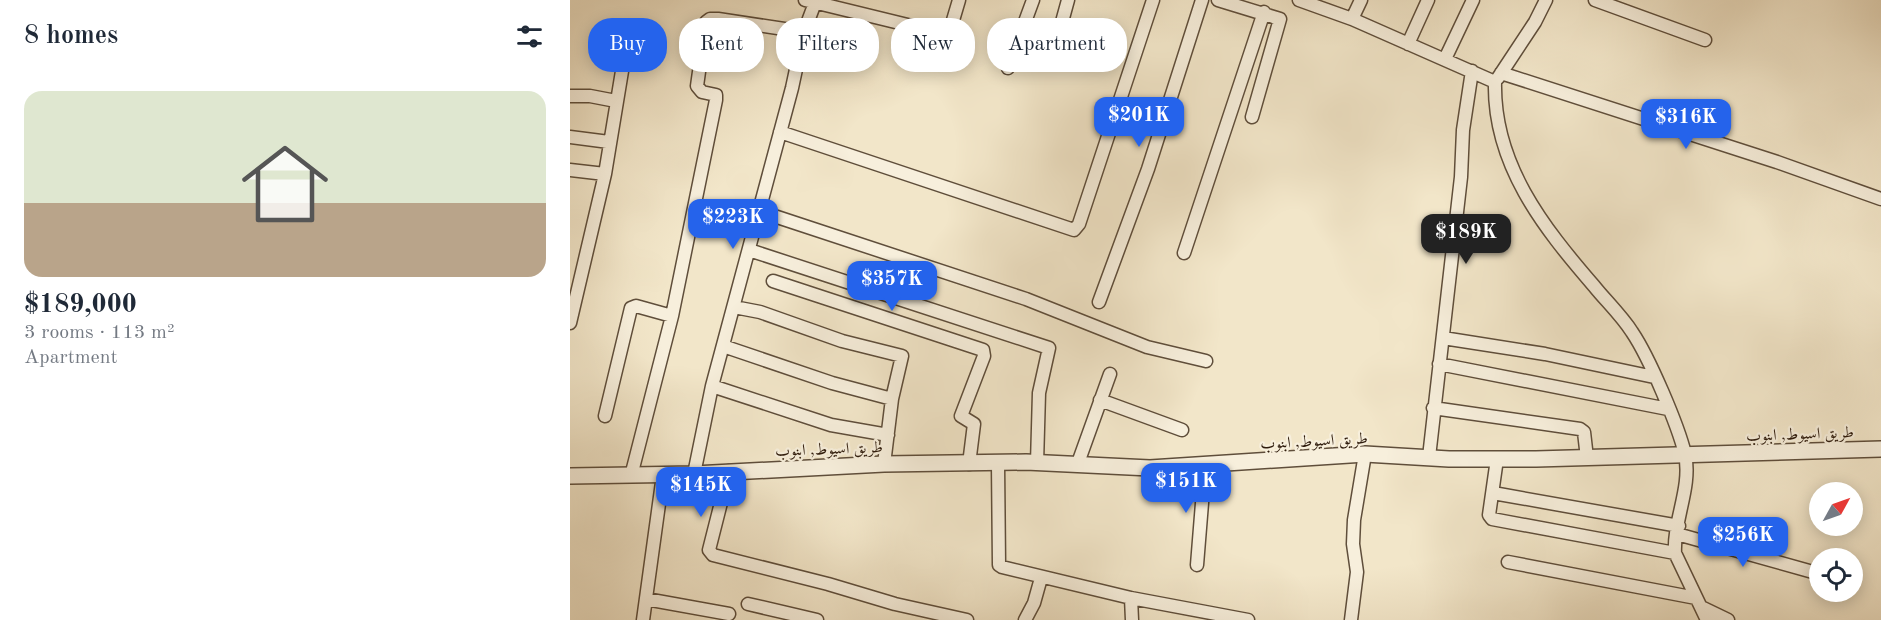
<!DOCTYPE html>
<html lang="en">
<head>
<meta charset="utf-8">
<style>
  :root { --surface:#fff; --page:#f6f6f7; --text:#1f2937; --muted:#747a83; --line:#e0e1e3; --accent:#2563eb }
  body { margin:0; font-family:"Old Standard TT",Amiri,serif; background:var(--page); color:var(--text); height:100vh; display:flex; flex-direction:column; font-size:22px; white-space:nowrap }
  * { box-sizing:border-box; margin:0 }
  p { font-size:20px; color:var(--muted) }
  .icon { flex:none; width:33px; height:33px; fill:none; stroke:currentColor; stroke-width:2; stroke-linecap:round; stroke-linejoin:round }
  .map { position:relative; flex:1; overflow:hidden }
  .sheet { display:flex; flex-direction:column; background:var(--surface); width:570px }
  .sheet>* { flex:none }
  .banner { position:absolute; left:18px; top:18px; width:570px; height:54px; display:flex; gap:12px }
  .needle { width:39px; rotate:50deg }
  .tools { position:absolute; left:1239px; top:482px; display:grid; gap:12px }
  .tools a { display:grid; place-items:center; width:54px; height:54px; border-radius:50%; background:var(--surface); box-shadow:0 3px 15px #0003; font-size:30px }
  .price { position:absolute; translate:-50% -51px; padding:0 14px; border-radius:12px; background:var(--accent); color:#fff; font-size:20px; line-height:39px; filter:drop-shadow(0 2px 3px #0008) }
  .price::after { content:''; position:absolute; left:50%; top:36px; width:18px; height:14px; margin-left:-9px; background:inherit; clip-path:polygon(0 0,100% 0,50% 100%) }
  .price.selected { background:#222; color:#fff }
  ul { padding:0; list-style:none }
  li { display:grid; align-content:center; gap:12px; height:318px; padding:0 24px }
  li+li { border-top:2px solid var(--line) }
  li span { display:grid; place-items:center; height:186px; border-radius:18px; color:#555 }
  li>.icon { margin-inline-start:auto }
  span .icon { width:108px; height:108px; fill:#fffc; stroke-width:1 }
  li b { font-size:26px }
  h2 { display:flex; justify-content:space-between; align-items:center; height:72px; padding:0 24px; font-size:26px }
  .pill { padding:0 21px; border-radius:24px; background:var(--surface); box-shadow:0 3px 15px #0003; font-size:21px; line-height:54px }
  .pill.selected { background:var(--accent); color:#fff }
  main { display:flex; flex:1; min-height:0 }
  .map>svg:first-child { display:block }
</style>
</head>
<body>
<main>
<section class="sheet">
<h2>8 homes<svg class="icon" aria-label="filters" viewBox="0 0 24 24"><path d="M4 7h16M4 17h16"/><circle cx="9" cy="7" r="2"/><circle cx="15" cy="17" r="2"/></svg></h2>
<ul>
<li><span style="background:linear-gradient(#dfe7d0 60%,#b9a48a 0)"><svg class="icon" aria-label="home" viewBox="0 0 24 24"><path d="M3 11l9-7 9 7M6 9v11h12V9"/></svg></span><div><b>$189,000</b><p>3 rooms · 113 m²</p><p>Apartment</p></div></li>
</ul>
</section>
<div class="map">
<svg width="1311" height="620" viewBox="0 0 1311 620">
  <rect width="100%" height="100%" fill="#f2e6c9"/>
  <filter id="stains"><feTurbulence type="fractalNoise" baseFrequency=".00333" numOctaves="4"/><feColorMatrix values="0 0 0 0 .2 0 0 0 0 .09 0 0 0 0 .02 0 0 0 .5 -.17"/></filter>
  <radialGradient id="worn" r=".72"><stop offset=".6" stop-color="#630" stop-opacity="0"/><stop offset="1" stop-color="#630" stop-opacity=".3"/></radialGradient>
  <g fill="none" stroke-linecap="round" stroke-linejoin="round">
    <defs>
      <path id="minor" d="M235,0l115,28
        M648,0l62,19 -28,98
        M729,0l53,19 143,63c-2,82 48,145 99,204 12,15 27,29 38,46 17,25 46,93 53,122 7,34 -12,66 -10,99l32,67
        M1025,0l110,40
        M782,19l9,-19
        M838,44l20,-44
        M484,51l14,-51
        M373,54l16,-54
        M875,59l28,-59
        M438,68l25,-68
        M931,73l276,89 104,37
        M928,78l37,-56 11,-22
        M0,96h20l26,5
        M210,132l294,98 5,-6 74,-224
        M0,137l39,5
        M0,170l35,4
        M189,211l267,88 121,48 59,14
        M179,250l300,98 -10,45 -2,70
        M614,253l80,-241
        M203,281l210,69 1,6 -23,60 13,8 -5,40
        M529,302l49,-133 54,-169
        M164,307l26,5 82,29 60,15 -10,43
        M0,323l35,-149 20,-121
        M873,338l102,16 109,23
        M153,346l109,37 60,16 -8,65
        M869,364l229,45
        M142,386l119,39 57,10
        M530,400l82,30
        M863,408l147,21 4,3 3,26
        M35,416l26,-108 5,-2 36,10
        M859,457l32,-280 2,-47 9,-59
        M927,459l-8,56 3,4 183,34
        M508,463l32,-89
        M428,464l1,101 3,2 129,31 117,22
        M159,471l-20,79 4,5 115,29 67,20 72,16
        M124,474l18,-88 80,-298 12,-56 12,-32
        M61,476l41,-160 44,-216v-5l-14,-3 -5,-6 9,-64 4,-3h8l86,13
        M923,493l186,33
        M1107,534l143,40
        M938,562l188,36
        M627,565l8,-99
        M561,598l1,22
        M76,599l83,15
        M178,604l69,16
        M1131,607l27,13
        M73,620l20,-145
        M455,620l9,-17 7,-25
        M781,620l6,-48 -4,-28 1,-24 11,-66"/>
      <path id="tertiary" d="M0,476l124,-2 190,-10 142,-2 124,6 215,-14 84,5h87l345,-10"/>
    </defs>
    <!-- minor casing -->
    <use href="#minor" stroke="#5f4e3b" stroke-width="15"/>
    <!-- tertiary casing -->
    <use href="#tertiary" stroke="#5f4e3b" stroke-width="18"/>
    <!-- minor -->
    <use href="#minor" stroke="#f7efdc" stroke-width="12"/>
    <!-- tertiary -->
    <use href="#tertiary" stroke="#f7efdc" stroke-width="15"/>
  </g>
  <g text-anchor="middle" stroke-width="4.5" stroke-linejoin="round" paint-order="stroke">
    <!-- street labels -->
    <g font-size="16" fill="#2e1b0c" stroke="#f7efdc">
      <text transform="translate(1230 433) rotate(-2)" y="6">طريق اسيوط, ابنوب</text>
      <text transform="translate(744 440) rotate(-3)" y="6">طريق اسيوط, ابنوب</text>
      <text transform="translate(259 448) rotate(-2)" y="6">طريق اسيوط, ابنوب</text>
    </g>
  </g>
  <rect width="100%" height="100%" filter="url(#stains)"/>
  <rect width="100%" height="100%" fill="url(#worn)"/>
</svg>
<div class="tools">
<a><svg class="needle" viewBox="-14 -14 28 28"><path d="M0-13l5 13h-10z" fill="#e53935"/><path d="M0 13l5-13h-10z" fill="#747a83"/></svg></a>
<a><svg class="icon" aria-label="locate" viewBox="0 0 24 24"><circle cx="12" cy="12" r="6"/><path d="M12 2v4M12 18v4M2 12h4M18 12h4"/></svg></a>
</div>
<b class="price" style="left:569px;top:148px">$201K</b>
<b class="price" style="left:1116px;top:150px">$316K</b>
<b class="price" style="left:163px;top:250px">$223K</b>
<b class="price selected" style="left:896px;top:265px">$189K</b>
<b class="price" style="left:322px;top:312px">$357K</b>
<b class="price" style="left:616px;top:514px">$151K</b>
<b class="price" style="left:131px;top:518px">$145K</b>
<b class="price" style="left:1173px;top:568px">$256K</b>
<div class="banner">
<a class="pill selected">Buy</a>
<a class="pill">Rent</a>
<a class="pill">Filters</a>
<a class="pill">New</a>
<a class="pill">Apartment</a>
</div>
</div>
</main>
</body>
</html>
